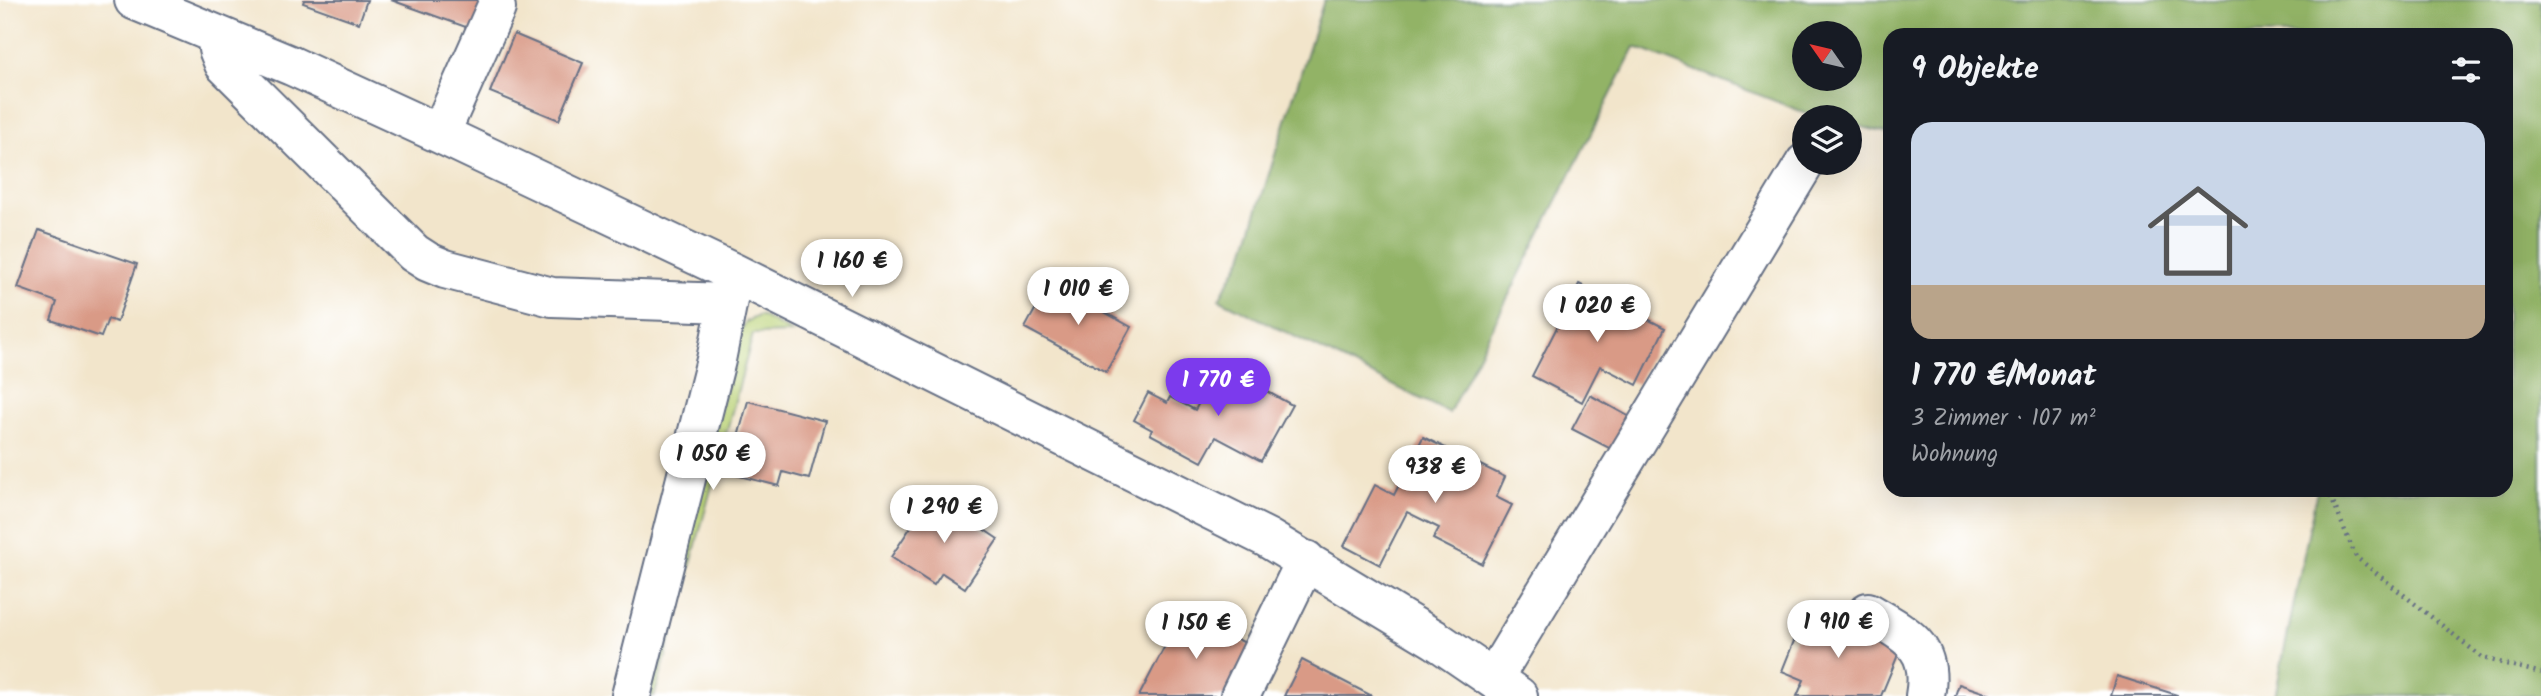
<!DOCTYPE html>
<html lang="de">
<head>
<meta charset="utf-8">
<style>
  :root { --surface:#171b24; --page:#242831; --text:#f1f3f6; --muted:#9ea1a6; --accent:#7c3aed }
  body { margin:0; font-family:Kalam,sans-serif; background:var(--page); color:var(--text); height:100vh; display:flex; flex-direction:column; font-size:26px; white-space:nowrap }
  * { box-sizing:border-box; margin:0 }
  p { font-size:23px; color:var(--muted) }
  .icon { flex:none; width:38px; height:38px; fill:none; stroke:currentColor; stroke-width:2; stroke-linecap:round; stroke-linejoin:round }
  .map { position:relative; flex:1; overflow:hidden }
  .details { position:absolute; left:1883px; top:28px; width:630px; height:469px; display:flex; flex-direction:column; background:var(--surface); border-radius:21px; box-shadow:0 7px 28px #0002 }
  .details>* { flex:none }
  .needle { width:46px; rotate:304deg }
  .controls { position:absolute; left:1792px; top:21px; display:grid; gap:14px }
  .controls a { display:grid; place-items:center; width:70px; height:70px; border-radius:50%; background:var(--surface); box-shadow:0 7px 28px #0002; font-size:35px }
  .price { position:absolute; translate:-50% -60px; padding:0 16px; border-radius:24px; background:#fff; color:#222; font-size:23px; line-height:46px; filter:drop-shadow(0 2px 4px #0008) }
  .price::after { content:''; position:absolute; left:50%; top:42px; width:21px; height:16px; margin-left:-10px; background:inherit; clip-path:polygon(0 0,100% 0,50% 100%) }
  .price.selected { background:var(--accent); color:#fff }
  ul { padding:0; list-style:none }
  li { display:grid; align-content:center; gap:14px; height:371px; padding:0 28px }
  li span { display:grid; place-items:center; height:217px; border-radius:21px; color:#555 }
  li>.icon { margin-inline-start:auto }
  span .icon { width:126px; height:126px; fill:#fffc; stroke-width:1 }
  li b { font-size:30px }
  h2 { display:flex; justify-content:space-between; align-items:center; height:84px; padding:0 28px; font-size:30px }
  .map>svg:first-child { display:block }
</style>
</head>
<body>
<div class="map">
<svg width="2541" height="696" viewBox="0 0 2541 696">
  <rect width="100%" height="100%" fill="#fff"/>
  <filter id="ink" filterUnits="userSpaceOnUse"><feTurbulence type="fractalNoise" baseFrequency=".0143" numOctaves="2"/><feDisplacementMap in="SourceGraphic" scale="14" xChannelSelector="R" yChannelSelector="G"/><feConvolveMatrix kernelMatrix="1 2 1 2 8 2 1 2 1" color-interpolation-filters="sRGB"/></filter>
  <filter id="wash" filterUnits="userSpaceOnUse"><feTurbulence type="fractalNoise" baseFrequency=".00686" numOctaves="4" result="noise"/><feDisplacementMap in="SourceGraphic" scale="28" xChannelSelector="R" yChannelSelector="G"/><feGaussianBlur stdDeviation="1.57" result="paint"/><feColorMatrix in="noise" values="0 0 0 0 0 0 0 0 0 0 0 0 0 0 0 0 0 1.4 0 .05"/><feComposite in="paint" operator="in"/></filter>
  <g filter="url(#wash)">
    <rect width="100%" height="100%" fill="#f2e5cb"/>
    <!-- green -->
    <path fill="#b9d175" stroke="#6a806a" stroke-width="2" d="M760,315l33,18 -40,1 -92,340 -7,22h-10l96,-365 6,-9z"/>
    <!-- forest -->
    <path fill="#92b366" stroke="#567162" stroke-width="2" fill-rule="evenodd" d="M1324,0h1217v696h-266l42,-206h189v-455h-616v99l-40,-10v-7h-26l-18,-4 -171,-66 -186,366 -230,-114 24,-43zM1804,33h46v46h-46z"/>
    <g id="blocks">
      <!-- building -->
      <path fill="#d99a86" d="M304,0h63l-8,23 -56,-20z
        M391,0h94l-11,30z
        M514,34l69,29 -24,57 -69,-28z
        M39,230l98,34 -20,58 -9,-3 -7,18 -50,-17 6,-18 -39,-14z
        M1050,282l81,45 -25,45 -81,-44z
        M1579,284l86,44 -28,57 -37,-19 -18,36 -50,-26z
        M1220,366l72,39 -31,56 -45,-24 -14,25 -52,-28 2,-4 -18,-10 14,-27 19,10 3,-6 25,13z
        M1590,395l38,21 -17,33 -39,-20z
        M748,401l77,20 -16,58 -26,-7 -4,14 -51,-13z
        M1423,437l82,40 -9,20 16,8 -30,59 -49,-25 6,-11 -32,-16 -27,53 -36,-19 31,-61 19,10z
        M932,495l66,44 -33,49 -23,-15 -8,12 -43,-28z
        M1183,611l68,35 -26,50h-86z
        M1806,611l94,39 -19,46h-84l7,-16 -22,-9z
        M1302,660l70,36h-88z
        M2117,676l60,19v1h-66z
        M1959,684l35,12h-39z"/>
    </g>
  </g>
  <g filter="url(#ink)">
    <use href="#blocks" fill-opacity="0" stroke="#666f84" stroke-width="2"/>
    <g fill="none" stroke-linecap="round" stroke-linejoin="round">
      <defs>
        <path id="minor" d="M134,0l158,66 148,68 294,139 533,265 169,102 82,56
          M216,34l2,15 6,15 190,189 14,9 17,7 107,28 175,6
          M440,134l56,-126
          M1868,612c38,23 66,33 57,84
          M1493,679l312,-516
          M631,696l85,-336 16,-80
          M1240,696l66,-136"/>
      </defs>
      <!-- minor casing -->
      <use href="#minor" stroke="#666f84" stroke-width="42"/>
      <!-- path -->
      <path stroke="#666f84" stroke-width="4.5" stroke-dasharray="2 5" stroke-linecap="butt" d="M2328,490l28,67 127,101 58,15"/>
      <!-- minor -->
      <use href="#minor" stroke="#fff" stroke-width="38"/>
    </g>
  </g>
</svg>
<div class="controls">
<a><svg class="needle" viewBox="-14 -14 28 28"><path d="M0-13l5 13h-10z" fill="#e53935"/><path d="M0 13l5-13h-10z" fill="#9ea1a6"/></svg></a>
<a><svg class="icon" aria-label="layers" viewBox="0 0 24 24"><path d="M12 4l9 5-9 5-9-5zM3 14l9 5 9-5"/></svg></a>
</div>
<b class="price" style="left:852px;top:299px">1 160 €</b>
<b class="price" style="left:1078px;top:327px">1 010 €</b>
<b class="price" style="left:1597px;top:344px">1 020 €</b>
<b class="price selected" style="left:1218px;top:418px">1 770 €</b>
<b class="price" style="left:713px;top:492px">1 050 €</b>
<b class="price" style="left:1435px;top:505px">938 €</b>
<b class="price" style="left:944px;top:545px">1 290 €</b>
<b class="price" style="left:1838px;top:660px">1 910 €</b>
<b class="price" style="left:1196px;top:661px">1 150 €</b>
<section class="details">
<h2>9 Objekte<svg class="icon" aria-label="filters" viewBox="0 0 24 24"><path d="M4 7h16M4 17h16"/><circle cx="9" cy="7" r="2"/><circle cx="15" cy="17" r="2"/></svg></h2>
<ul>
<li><span style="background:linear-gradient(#c9d6e8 75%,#b9a48a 0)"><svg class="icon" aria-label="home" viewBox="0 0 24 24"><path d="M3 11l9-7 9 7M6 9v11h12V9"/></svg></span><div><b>1 770 €/Monat</b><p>3 Zimmer · 107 m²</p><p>Wohnung</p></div></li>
</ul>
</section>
</div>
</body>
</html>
